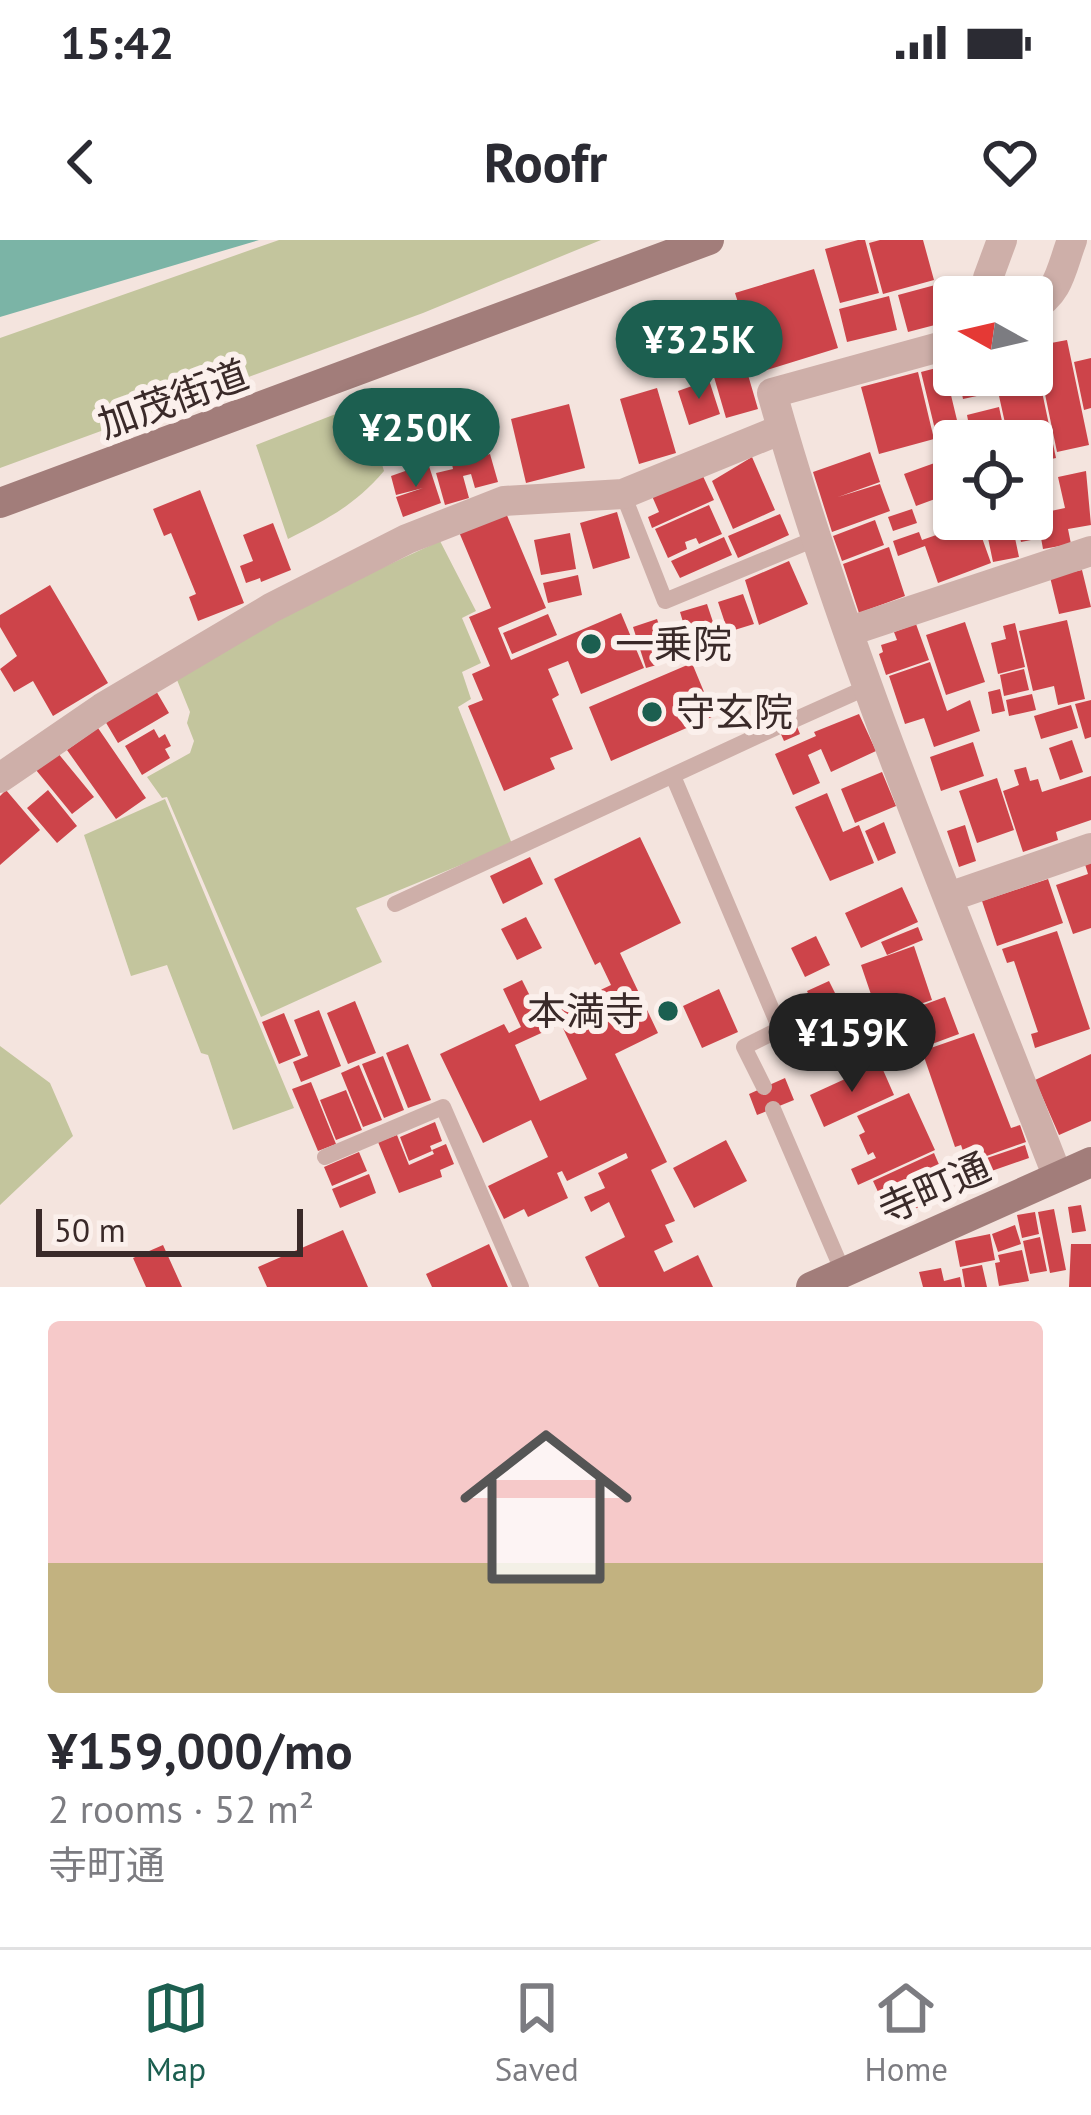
<!DOCTYPE html>
<html lang="en">
<head>
<meta charset="utf-8">
<style>
  :root { --surface:#fff; --page:#f2f2f3; --text:#2b2b33; --muted:#7c7c81; --line:#e1e1e2; --accent:#1c5f50 }
  body { margin:0; font-family:"PT Sans","Noto Sans JP",sans-serif; background:var(--page); color:var(--text); height:100vh; display:flex; flex-direction:column; font-size:45px; white-space:nowrap }
  * { box-sizing:border-box; margin:0 }
  p { font-size:39px; color:var(--muted) }
  .icon { flex:none; width:66px; height:66px; fill:none; stroke:currentColor; stroke-width:2; stroke-linecap:round; stroke-linejoin:round }
  .map { position:relative; height:1047px; overflow:hidden }
  .panel { display:flex; flex-direction:column; background:var(--surface); flex:1 }
  .panel>* { flex:none }
  .needle { width:78px; rotate:278deg }
  .fabs { position:absolute; left:933px; top:36px; display:grid; gap:24px }
  .fabs a { display:grid; place-items:center; width:120px; height:120px; border-radius:12px; background:var(--surface); box-shadow:0 3px 9px #0004; font-size:60px }
  .scale { position:absolute; left:36px; bottom:30px; width:267px; box-sizing:border-box; padding-left:12px; border:6px solid #3a2a29; border-top:0; font-size:33px; line-height:42px; white-space:nowrap; color:#3a2a29; -webkit-text-stroke:9px #fbf0ec; paint-order:stroke }
  .price { position:absolute; translate:-50% -102px; padding:0 27px; border-radius:42px; background:var(--accent); color:#fff; font-size:39px; line-height:78px; filter:drop-shadow(0 3px 6px #0008) }
  .price::after { content:''; position:absolute; left:50%; top:72px; width:36px; height:27px; margin-left:-18px; background:inherit; clip-path:polygon(0 0,100% 0,50% 100%) }
  .price.selected { background:#222; color:#fff }
  ul { padding:0; list-style:none }
  li { display:grid; align-content:center; gap:24px; height:636px; padding:0 48px }
  li span { display:grid; place-items:center; height:372px; border-radius:12px; color:#555 }
  li>.icon { margin-inline-start:auto }
  span .icon { width:216px; height:216px; fill:#fffc; stroke-width:1 }
  li b { font-size:51px }
  .status { display:flex; justify-content:space-between; align-items:center; height:84px; padding:0 60px; background:var(--surface); direction:ltr }
  .status svg { height:33px; fill:currentColor }
  header { display:flex; justify-content:space-between; align-items:center; height:156px; padding:0 48px; background:var(--surface); font-size:54px; font-weight:700 }
  .tabs { display:flex; justify-content:space-around; align-items:center; height:168px; border-top:3px solid var(--line); background:var(--surface); font-size:33px; color:var(--muted) }
  .tabs a { display:grid; justify-items:center; gap:6px }
  .tabs .selected { color:var(--accent) }
  .map>svg:first-child { display:block }
</style>
</head>
<body>
<div class="status"><b>15:42</b><svg viewBox="0 0 49 12"><path d="M0 12V9h3v3zM5 12V6h3v6zM10 12V3h3v9zM15 12V0h3v12zM26 1h20v11H26zM47 4h2v5h-2z"/></svg></div>
<header><svg class="icon" aria-label="back" viewBox="0 0 24 24"><path d="M15 5l-7 7 7 7"/></svg>Roofr<svg class="icon" aria-label="heart" viewBox="0 0 24 24"><path d="M12 20l-8-8c-3-5 5-10 8-4 3-6 11-1 8 4z"/></svg></header>
<div class="map">
<svg width="1091" height="1047" viewBox="0 0 1091 1047">
  <rect width="100%" height="100%" fill="#f4e4de"/>
  <!-- green -->
  <path fill="#c3c59d" d="M279,0h322l-178,73 -423,155v-130z
    M364,163l20,68c-30,35 -57,48 -96,68l-32,-94z
    M440,301l36,70 -14,7 19,45 -19,9 9,27 -13,8 54,137 -156,64 26,54 -121,55 -94,-220 -5,1 -15,-21 43,-24 4,-12 -7,-18 3,-11 -15,-37 89,-53z
    M165,559l129,309 -61,22 -25,-75 -7,-2 -34,-88 -36,11 -47,-141z
    M0,806l50,37 23,53 -73,69z"/>
  <!-- water -->
  <path fill="#7bb4a6" d="M0,0h259l-259,77z"/>
  <!-- building -->
  <path fill="#cd444a" fill-rule="evenodd" d="M858,0h7l14,53 -39,10 -15,-54z
    M880,0h43l11,40 -51,14 -14,-51z
    M814,29l24,79 -78,24 -25,-79z
    M950,41l4,39 -46,12 -10,-37z
    M889,56l8,34 -50,12 -8,-33z
    M734,87l24,82 -32,9 -24,-82z
    M1067,100l22,105 -32,7 -22,-106z
    M1091,118v50l-7,2 -10,-48z
    M944,126l18,75h-8v6l-14,3 -19,-78z
    M918,132l16,67 -55,15 -18,-67z
    M958,135h48l3,14 -46,10z
    M709,140l11,34 -31,11 -11,-34z
    M1041,147l15,71 -24,5v-22h-23l-10,-45z
    M657,148l19,65 -37,11 -19,-65z
    M569,164l16,64 -59,15 -15,-64z
    M999,167l6,28 -7,1 1,5h-27l-5,-26z
    M418,170l8,26 -35,9 -7,-25z
    M475,199l5,18 10,-3 8,28 -23,6 -4,-14 -8,2 6,22 -24,7 -9,-32 17,-4 -5,-23z
    M870,212l10,30 -42,15 42,-13 10,27 -58,21 -19,-60z
    M954,216v36l-38,14 -12,-32z
    M752,217l23,53 -42,19 -21,-48z
    M428,223l13,40 -38,14 -7,-20 27,-9 -27,7 -5,-19z
    M1086,231l5,54 -23,4 3,15 -28,5 -2,-11 -20,4 -5,-23h16v-4l33,-7 -7,-31z
    M702,234l12,26 -62,28 -4,-11 11,-5 -7,-16z
    M200,250l44,113 -46,18 -9,-24 7,-3 -25,-61 -7,3 -11,-27z
    M709,265l13,29 -23,10 -3,-6 -11,4 2,7 -19,9 -13,-29z
    M912,269l5,14 -24,8 -5,-14z
    M617,272l13,46 -37,11 -13,-46z
    M506,273l40,95 -48,20 13,32 110,-47 23,55 -63,26 -13,-33 -20,8 11,26 -7,4 21,50 -23,9 5,11 -51,22 -36,-85 15,-6 -11,-26 18,-8 -21,-49 22,-9 -32,-76z
    M780,274l9,21 -51,23 -10,-22z
    M984,279h27l8,38 -26,5z
    M875,280l9,25 -42,16 -9,-25z
    M976,281l15,42 -53,20 -13,-37 -27,10 -5,-15 26,-9 3,8z
    M273,283l18,47 -30,12 -1,-4 -14,5 -6,-17 13,-5 -10,-26z
    M570,293l6,36 -35,6 -7,-35z
    M724,297l8,18 -52,23 -9,-17z
    M889,307l16,49 -46,17 -16,-49z
    M789,321l19,43 -49,21 -14,-45z
    M1082,330l9,37 -32,7 -9,-37z
    M578,335l4,20 -34,8 -5,-20z
    M50,345l58,98 -55,33 -20,-35 -19,11 -14,-23 17,-13 -17,-29v-12z
    M743,354l11,30 -26,8 -10,-30z
    M707,364l12,36 -28,9 -11,-37z
    M548,374l9,21 -45,19 -9,-21z
    M657,379l14,42 -25,7 -13,-41z
    M1067,380l18,79 -27,6 -4,-19 -21,5 -14,-60z
    M965,382l20,60 -39,13 -20,-60z
    M1015,383l10,44 -27,7 -7,-31 15,-4 -3,-13z
    M916,384l13,36 -43,15 -7,-21 4,-2 -2,-7 16,-5 -3,-8z
    M930,422l17,49 23,-11 10,31 -46,16 -10,-29 -19,6 -16,-48z
    M692,423l22,53 -103,45 -22,-54z
    M1024,429l5,21 -25,6 -4,-21z
    M155,449l14,24 -51,30 -13,-22z
    M1000,449l5,22 -13,3 -4,-22z
    M1032,454l4,16 -27,6 -3,-16z
    M1091,460v37l-6,2 -10,-35z
    M788,464l12,30 -16,7 -13,-29z
    M1071,465l7,23 -37,11 -7,-23z
    M859,474l17,37 -45,21 -10,-23 -13,6 12,28 -27,12 -18,-41 41,-18 -2,-4z
    M98,488l48,70 -30,21 -49,-69z
    M154,489l5,9 6,-4 6,12 -6,3 5,9 -28,17 -17,-29z
    M1072,500l11,32 -23,8 -11,-32z
    M973,502l11,34 -43,15 -11,-34z
    M57,512l37,45 -22,17 -36,-44z
    M1026,527l4,14 8,-2 4,13 49,-16v44l-35,12 2,8 -35,12 -20,-61 16,-6 -5,-15z
    M882,532l14,34 -41,17 -14,-34z
    M997,538l17,52 -37,13 -18,-52z
    M6,550l34,40 -40,35v-69z
    M48,550l29,36 -20,17 -30,-35z
    M827,553l16,39 16,-7 15,38 -44,18 -35,-74z
    M884,582l12,31 -18,8 -13,-30z
    M965,585l11,36 -17,6 -12,-36z
    M640,597l41,86 -61,30 38,80 -43,21 52,108 -16,8 24,51 -10,4 8,17 -19,9 10,21 34,-17 15,32h-114l-14,-30 40,-20 -16,-35 -18,10 -7,-15 21,-9 -7,-15 30,-15 -2,-5 -59,28 -5,-10 -5,2 11,25 -40,19 -4,-8 -20,10 -16,-33 60,-29 -17,-37 -48,23 -43,-89 64,-30 5,9 12,-6 -18,-38 19,-9 19,38 70,-33 -11,-23 -5,3 -41,-86zM561,784l26,55 -47,22 -25,-56z
    M530,617l13,27 -40,20 -13,-28z
    M1091,619v69l-18,6 -17,-49 32,-11 -4,-13z
    M1048,639l15,44 -66,23 -15,-45z
    M902,647l16,35 -57,26 -16,-35z
    M526,677l16,31 -25,12 -16,-31z
    M918,687l5,13 -36,15 -6,-13z
    M1057,691l33,98 -55,19 -4,-14 7,-2 -24,-71 -7,2 -5,-14z
    M816,696l14,29 -25,12 -14,-29z
    M914,706l18,54 -53,18 -18,-53z
    M829,741l11,22 -23,10 -10,-22z
    M719,749l19,43 -36,16 -19,-42z
    M945,757l14,37 -27,10 -8,-24 -9,3 9,24 -28,10 -14,-37z
    M355,761l21,52 -28,11 -21,-51z
    M319,770l22,56 -40,16 -8,-20 15,-6 -14,-36z
    M284,773l17,42 -22,9 -17,-42z
    M974,793l37,95 9,-3 6,17 -59,21 -6,-18 -6,2 -33,-96z
    M408,804l23,56 -23,8 -22,-55z
    M1091,814v67l-32,14 -24,-55z
    M383,816l21,54 -20,8 -22,-54z
    M880,823l14,32 -70,32 -14,-32z
    M359,825l23,55 -19,7 -22,-54z
    M785,838l9,22 -37,15 -8,-21z
    M311,842l25,62 -18,7 -26,-62z
    M346,850l16,40 -26,10 -16,-40z
    M909,853l26,57 -77,35 -7,-16 25,-11 -3,-6 -5,3 -9,-20 6,-3 -8,-16z
    M435,882l7,19 -12,5 2,5 -23,10 -9,-24z
    M397,895l12,30 25,-11 -2,-4 14,-6 8,20 -14,6 2,7 -43,16 -21,-51z
    M726,900l21,41 -53,27 -21,-40z
    M1025,905l4,13 -49,17 -5,-13z
    M359,912l8,19 -35,15 -8,-19z
    M934,913l17,39 -60,28 -18,-39z
    M369,934l7,19 -36,15 -8,-19z
    M1081,965l5,26 -14,2 -4,-26z
    M1054,969l12,61 -16,3 -12,-61z
    M1035,972l4,22 -17,4 -5,-23z
    M1015,985l6,19 -23,8 -6,-18z
    M343,990l25,57h-101l-9,-20z
    M990,994l5,26 -35,7 -5,-26z
    M1040,997l7,34 -17,3 -7,-33z
    M489,1004l19,43h-76l-6,-13z
    M1071,1004h20v43h-22z
    M163,1005l19,42h-36l-13,-29z
    M1022,1010l7,31 -30,5 -4,-23 5,-1 -2,-7z
    M982,1025l5,22h-22l-3,-18z
    M941,1028l3,13 16,-4 2,10h-39l-4,-15z"/>
  <g fill="none" stroke-linecap="round" stroke-linejoin="round">
    <!-- lane -->
    <path stroke="#ceafa9" stroke-width="16" d="M623,254l42,107 152,-63
      M794,480l76,-34
      M673,536l107,253 -36,18 20,40
      M395,664l382,-177
      M773,869l70,163
      M325,917l118,-50 78,180"/>
    <!-- street -->
    <path stroke="#ceafa9" stroke-width="30" d="M993,57l-5,-19 14,-38
      M1032,67c27,-12 30,-41 40,-67
      M954,103l-182,50c75,267 185,524 285,782
      M850,391l241,-80
      M0,538l102,-70 169,-100 136,-69 97,-38 119,-7 159,-65
      M949,657l142,-49"/>
    <!-- secondary -->
    <path stroke="#a27d7a" stroke-width="30" d="M0,263l709,-263
      M811,1047l280,-125"/>
  </g>
  <!-- markers -->
  <g fill="#1c5f50" stroke="#fbf0ec" stroke-width="4.5">
    <circle cx="591" cy="404" r="12"/>
    <circle cx="652" cy="472" r="12"/>
    <circle cx="668" cy="771" r="12"/>
  </g>
  <g text-anchor="middle" stroke-width="12" stroke-linejoin="round" paint-order="stroke">
    <!-- street labels -->
    <g font-size="39" fill="#3a2a29" stroke="#fbf0ec">
      <text transform="translate(173 159) rotate(-20)" y="14">加茂街道</text>
      <text transform="translate(934 948) rotate(-24)" y="14">寺町通</text>
    </g>
    <!-- poi labels -->
    <g font-size="39" fill="#3a2a29" stroke="#fbf0ec" text-anchor="start">
      <text x="615" y="418">一乗院</text>
      <text x="676" y="486">守玄院</text>
      <text x="644" y="785" text-anchor="end">本満寺</text>
    </g>
  </g>
</svg>
<div class="fabs">
<a><svg class="needle" viewBox="-14 -14 28 28"><path d="M0-13l5 13h-10z" fill="#e53935"/><path d="M0 13l5-13h-10z" fill="#7c7c81"/></svg></a>
<a><svg class="icon" aria-label="locate" viewBox="0 0 24 24"><circle cx="12" cy="12" r="6"/><path d="M12 2v4M12 18v4M2 12h4M18 12h4"/></svg></a>
</div>
<div class="scale">50 m</div>
<b class="price" style="left:699px;top:162px">¥325K</b>
<b class="price" style="left:416px;top:250px">¥250K</b>
<b class="price selected" style="left:852px;top:855px">¥159K</b>
</div>
<section class="panel">
<ul>
<li><span style="background:linear-gradient(#f6c9c9 65%,#c2b280 0)"><svg class="icon" aria-label="home" viewBox="0 0 24 24"><path d="M3 11l9-7 9 7M6 9v11h12V9"/></svg></span><div><b>¥159,000/mo</b><p>2 rooms · 52 m²</p><p>寺町通</p></div></li>
</ul>
</section>
<nav class="tabs">
<a class="selected"><svg class="icon" aria-label="map" viewBox="0 0 24 24"><path d="M3 6l6-2 6 2 6-2v14l-6 2-6-2-6 2zM9 4v14M15 6v14"/></svg>Map</a>
<a><svg class="icon" aria-label="saved" viewBox="0 0 24 24"><path d="M7 4h10v16l-5-4-5 4z"/></svg>Saved</a>
<a><svg class="icon" aria-label="home" viewBox="0 0 24 24"><path d="M3 11l9-7 9 7M6 9v11h12V9"/></svg>Home</a>
</nav>
</body>
</html>
